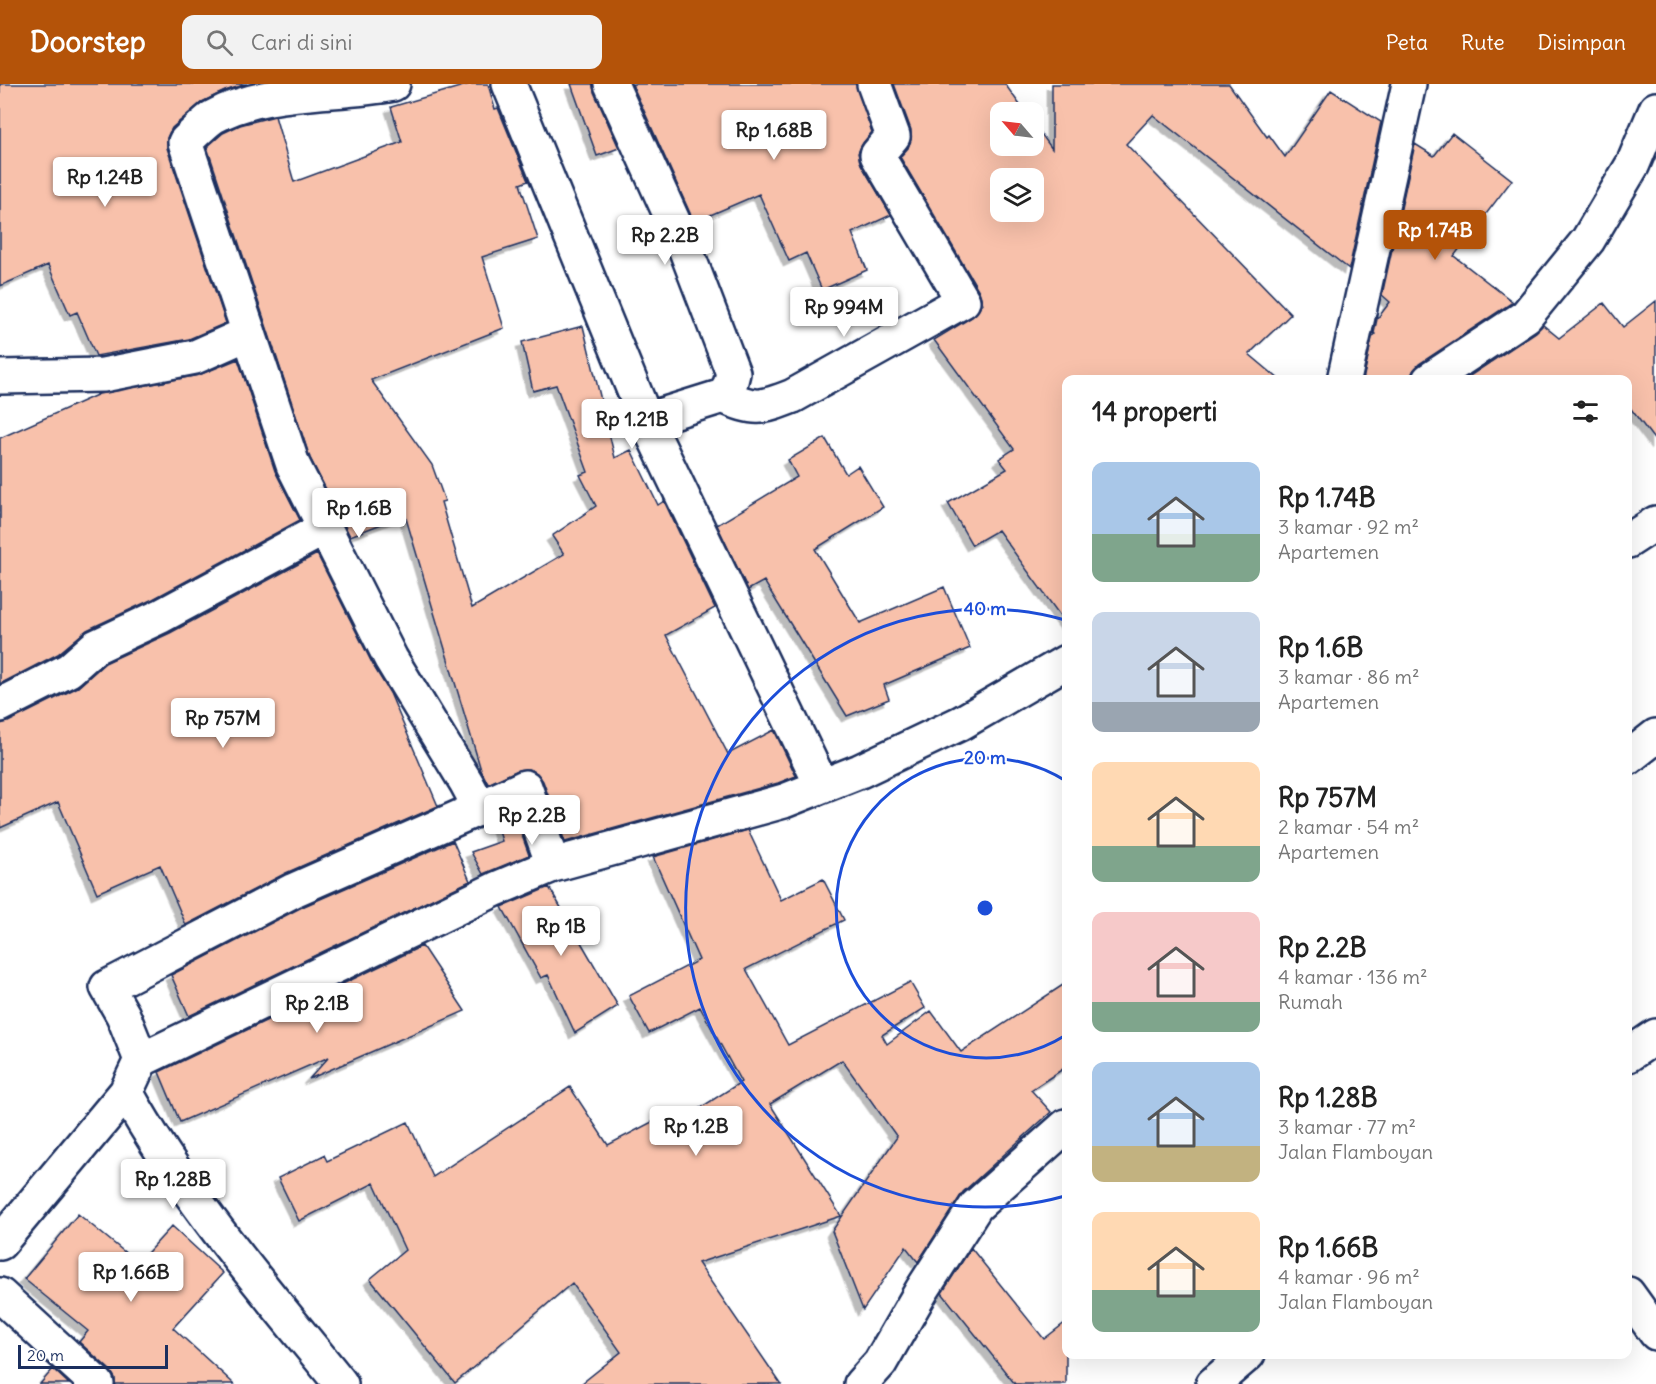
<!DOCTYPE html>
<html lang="id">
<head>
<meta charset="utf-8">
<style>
  :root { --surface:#fff; --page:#f2f2f2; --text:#222; --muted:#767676; --accent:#b45309 }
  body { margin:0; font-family:Delius,sans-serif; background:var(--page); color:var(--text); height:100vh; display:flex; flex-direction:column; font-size:22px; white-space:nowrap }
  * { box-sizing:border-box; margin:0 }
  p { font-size:20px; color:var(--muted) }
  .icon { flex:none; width:33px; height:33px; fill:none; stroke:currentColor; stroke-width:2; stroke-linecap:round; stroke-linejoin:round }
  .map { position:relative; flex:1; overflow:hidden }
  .sheet { position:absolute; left:1062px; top:291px; width:570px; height:984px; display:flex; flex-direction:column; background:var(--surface); border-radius:12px; box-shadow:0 6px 24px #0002 }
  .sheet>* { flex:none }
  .needle { width:39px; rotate:298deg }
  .controls { position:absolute; left:990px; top:18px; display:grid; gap:12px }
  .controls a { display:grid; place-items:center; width:54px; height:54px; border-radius:12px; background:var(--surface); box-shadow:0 6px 24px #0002; font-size:30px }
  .scale { position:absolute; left:18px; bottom:15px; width:150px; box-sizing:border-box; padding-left:6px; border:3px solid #1b2f5e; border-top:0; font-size:16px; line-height:21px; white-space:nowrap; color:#1b2f5e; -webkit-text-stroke:4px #fff; paint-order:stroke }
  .price { position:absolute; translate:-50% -51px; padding:0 14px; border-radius:6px; background:#fff; color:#222; font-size:20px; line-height:39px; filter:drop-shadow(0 2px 3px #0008) }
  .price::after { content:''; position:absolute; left:50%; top:36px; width:18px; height:14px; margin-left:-9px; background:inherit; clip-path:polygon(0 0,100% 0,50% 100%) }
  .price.selected { background:var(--accent); color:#fff }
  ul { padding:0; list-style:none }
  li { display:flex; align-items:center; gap:18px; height:150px; padding:0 30px }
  li span { display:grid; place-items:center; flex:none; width:168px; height:120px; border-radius:12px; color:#555 }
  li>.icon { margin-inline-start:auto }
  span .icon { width:72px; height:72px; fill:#fffc; stroke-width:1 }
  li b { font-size:26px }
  h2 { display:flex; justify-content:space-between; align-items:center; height:72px; padding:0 30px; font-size:26px }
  header { display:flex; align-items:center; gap:36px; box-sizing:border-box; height:84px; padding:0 30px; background:var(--accent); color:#fff }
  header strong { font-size:28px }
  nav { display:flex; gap:33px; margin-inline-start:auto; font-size:21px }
  .search { width:420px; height:54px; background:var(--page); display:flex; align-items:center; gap:15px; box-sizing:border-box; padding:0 21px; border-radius:12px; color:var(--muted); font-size:22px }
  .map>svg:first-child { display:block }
</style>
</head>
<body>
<header>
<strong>Doorstep</strong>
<div class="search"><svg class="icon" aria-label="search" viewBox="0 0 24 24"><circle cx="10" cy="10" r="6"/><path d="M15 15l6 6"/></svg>Cari di sini</div>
<nav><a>Peta</a><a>Rute</a><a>Disimpan</a></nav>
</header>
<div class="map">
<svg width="1656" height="1300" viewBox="0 0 1656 1300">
  <defs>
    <filter id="shadow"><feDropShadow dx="-5.5" dy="5.5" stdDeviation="0" flood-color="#0004"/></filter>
  </defs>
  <rect width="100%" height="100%" fill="#fff"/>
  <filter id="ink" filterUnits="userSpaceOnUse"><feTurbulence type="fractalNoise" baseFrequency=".0167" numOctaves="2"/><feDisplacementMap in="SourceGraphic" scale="12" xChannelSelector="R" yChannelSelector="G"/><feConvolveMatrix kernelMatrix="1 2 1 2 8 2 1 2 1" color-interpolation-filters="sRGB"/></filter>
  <g filter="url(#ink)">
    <!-- building -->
    <path fill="#f8c1ab" stroke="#1b2f5e" stroke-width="1.5" fill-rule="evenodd" filter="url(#shadow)" d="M0,0h247l-22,7 -23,11 -30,26 -5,10v10l59,175 -37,16 -93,17 -19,-44 -7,3 -22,-50 -48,21z
      M470,0h18l7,25 3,-1 30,73 -8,3 18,55 -56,18 22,71 -133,52 61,85 13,36 -4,1 31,106 92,-54 -12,-18 44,-30 -16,-31 8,-3 -32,-87 -23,6 -11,-49 61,-16 32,132 16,-8 27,55 6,-4 51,107 -49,27 62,119 46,-24 22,46 -18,7 -213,59 -22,-61 -6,-8 -9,-4 -10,1 -30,14 -7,-14 -76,-255 -55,21 -40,-78 -103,-311 16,-14 17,-8 35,-9 19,66 108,-40 -11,-35z
      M571,0h22l1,8 25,56 -22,8z
      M632,0h224l16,48 -9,11 -5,10 3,11 30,51 -39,18 15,37 -45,20 -16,-37 -17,8 -30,-67 -65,28z
      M894,0h111l20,28h-25v34h34v-22l18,25v-65h177l38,53 2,-2 16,22 46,-67 50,32 -32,147 -196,-154 -27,29 165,170 -42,40 31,26h-214v244l-68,-94 -26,15 -24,-42 59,-34 -8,-10 15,-10 -80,-109 38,-23 11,-13 -4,-13 -79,-134 8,-9 3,-9v-9zM1000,94h34v34h-34z
      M1452,49l60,47 -58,76 59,46 -94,62 -6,7 -2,9h-48l9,-42 3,-4 -1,-1 3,-14 13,-17 -8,-7 33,-151 19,12z
      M1656,217v141l-28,-37v-25h-164l72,-48 7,-7 16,13 45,-35 19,24z
      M238,275l37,112 25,49 -147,79 -66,31 -29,24 -58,30v-246l99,-44 100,-19z
      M825,354l21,36 12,-8 25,41 -68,42 45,74 84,-36 26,61 -86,37 5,14 -42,17 -83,-135 -16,9 -31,-65 80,-48 -9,-17z
      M317,470l57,113 16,26 48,113 -152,67 -100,52 -26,-60 -63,28 -39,-91 -58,26v-104l8,-2 70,-35 27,-24 65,-30z
      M514,729l15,42 -46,19 -12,-22 31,-11 -6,-20z
      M748,746l33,70 42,-21 21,41 -98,49 42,76 122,-63 15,26 -43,27 5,9 44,-33 30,41 105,-69v84l-35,23 20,22 -88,80 -45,70 -12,-15 -43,63 -31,-79 65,-94 -55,-77 -72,44 71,112 -143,47 83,121h-200l40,-32 -49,-69 -117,100 -85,-104 35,-29 -31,-67 -75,38 -21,-43 46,-23 3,6 81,-39 25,55 137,-90 38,58 61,-32 6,11 66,-42 -41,-75 -51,26 -20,-37 70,-36 -46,-103z
      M453,757l17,40 -281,135 -18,-41 131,-68z
      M549,803l69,119 -43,27 -27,-58 -7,3 -39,-71z
      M422,862l43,65 -156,68 20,-22 -149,65 -21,-50z
      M78,1130l60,49 34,-37 51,47 -50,55 61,56h-119v-6l-5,-8 -31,-28 9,-11 -64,-52z
      M971,1164l73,91 22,-17v62h-51l-73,-91z
      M53,1285l16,15h-29z"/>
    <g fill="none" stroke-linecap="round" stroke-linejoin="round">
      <defs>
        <path id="minor" d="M393,0c-57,11 -129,4 -180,33 -10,7 -19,17 -28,25l108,323 98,194 75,123 14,26 45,-21 28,78
          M509,0l137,336 176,366
          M611,0l73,161 49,128 -3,12 -7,11 -77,24
          M0,293l103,-2 92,-18 54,-24
          M1344,296l65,-296
          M1429,296l97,-64 62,-76 45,-76 23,-55
          M723,312c32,15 39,12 70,0l170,-95 -86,-146 16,-19 -19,-52
          M1628,457l28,-18
          M0,621l69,-35 26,-23 66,-31 164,-88
          M1628,674l28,-22
          M1628,971l28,-19
          M141,976l355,-171 57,-24 231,-64 76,-30 101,-48 105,-61
          M0,1159l126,-151
          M1628,1210l28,39
          M0,1211l97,89
          M341,1300c-76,-94 -157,-187 -215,-292l15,-32 -18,-45 -16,-28 187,-97 186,-82
          M861,1300l19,-21 42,-73 54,-84 90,-80
          M1213,1300l35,-30"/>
      </defs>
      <!-- minor casing -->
      <use href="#minor" stroke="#1b2f5e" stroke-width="38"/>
      <!-- minor -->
      <use href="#minor" stroke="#fff" stroke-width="33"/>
    </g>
  </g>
  <!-- distance rings -->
  <g fill="none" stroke="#1d4ed8" stroke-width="3">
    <path d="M1066 951A150 150 0 1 1 1066 697"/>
    <path d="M1065 1112A299 299 0 1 1 1065 536"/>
  </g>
  <circle cx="985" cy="824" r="9" fill="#1d4ed8" stroke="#fff" stroke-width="3"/>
  <g font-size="18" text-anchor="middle" font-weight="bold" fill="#1d4ed8" stroke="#fff" stroke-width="4.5" stroke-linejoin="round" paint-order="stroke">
    <text x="985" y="531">40 m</text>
    <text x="985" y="680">20 m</text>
  </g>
</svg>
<div class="controls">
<a><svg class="needle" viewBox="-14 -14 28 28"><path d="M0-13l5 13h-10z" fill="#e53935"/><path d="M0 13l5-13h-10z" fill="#767676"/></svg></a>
<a><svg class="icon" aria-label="layers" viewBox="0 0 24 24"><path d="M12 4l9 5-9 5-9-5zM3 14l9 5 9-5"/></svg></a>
</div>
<div class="scale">20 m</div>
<b class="price" style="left:774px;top:77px">Rp 1.68B</b>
<b class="price" style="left:105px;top:124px">Rp 1.24B</b>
<b class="price selected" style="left:1435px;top:177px">Rp 1.74B</b>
<b class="price" style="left:665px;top:182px">Rp 2.2B</b>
<b class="price" style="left:844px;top:254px">Rp 994M</b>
<b class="price" style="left:632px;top:366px">Rp 1.21B</b>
<b class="price" style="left:359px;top:455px">Rp 1.6B</b>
<b class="price" style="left:223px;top:665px">Rp 757M</b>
<b class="price" style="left:532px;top:762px">Rp 2.2B</b>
<b class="price" style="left:561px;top:873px">Rp 1B</b>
<b class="price" style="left:317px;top:950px">Rp 2.1B</b>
<b class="price" style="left:696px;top:1073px">Rp 1.2B</b>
<b class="price" style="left:173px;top:1126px">Rp 1.28B</b>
<b class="price" style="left:131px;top:1219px">Rp 1.66B</b>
<section class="sheet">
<h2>14 properti<svg class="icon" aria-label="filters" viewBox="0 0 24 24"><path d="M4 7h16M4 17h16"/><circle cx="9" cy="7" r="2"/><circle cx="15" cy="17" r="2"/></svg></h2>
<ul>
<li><span style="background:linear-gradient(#a9c7e8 60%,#7fa58c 0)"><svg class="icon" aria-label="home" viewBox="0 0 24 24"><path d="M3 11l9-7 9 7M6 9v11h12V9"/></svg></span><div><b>Rp 1.74B</b><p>3 kamar · 92 m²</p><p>Apartemen</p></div></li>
<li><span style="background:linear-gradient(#c9d6e8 75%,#9aa5b1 0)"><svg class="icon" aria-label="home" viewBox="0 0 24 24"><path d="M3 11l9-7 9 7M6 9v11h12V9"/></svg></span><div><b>Rp 1.6B</b><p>3 kamar · 86 m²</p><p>Apartemen</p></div></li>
<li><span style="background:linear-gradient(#ffd9b3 70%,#7fa58c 0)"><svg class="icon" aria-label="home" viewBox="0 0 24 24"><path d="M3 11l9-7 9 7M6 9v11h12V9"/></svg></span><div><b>Rp 757M</b><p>2 kamar · 54 m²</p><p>Apartemen</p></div></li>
<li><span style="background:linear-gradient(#f6c9c9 75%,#7fa58c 0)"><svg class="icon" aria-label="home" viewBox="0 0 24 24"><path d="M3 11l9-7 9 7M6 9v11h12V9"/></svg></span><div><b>Rp 2.2B</b><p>4 kamar · 136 m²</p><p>Rumah</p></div></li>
<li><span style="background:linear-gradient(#a9c7e8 70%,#c2b280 0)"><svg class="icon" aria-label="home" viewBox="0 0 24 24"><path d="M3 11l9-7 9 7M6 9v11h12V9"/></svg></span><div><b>Rp 1.28B</b><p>3 kamar · 77 m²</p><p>Jalan Flamboyan</p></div></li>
<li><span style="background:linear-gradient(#ffd9b3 65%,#7fa58c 0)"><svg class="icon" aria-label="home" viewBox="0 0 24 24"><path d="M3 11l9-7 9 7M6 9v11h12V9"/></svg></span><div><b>Rp 1.66B</b><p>4 kamar · 96 m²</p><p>Jalan Flamboyan</p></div></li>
</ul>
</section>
</div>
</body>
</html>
